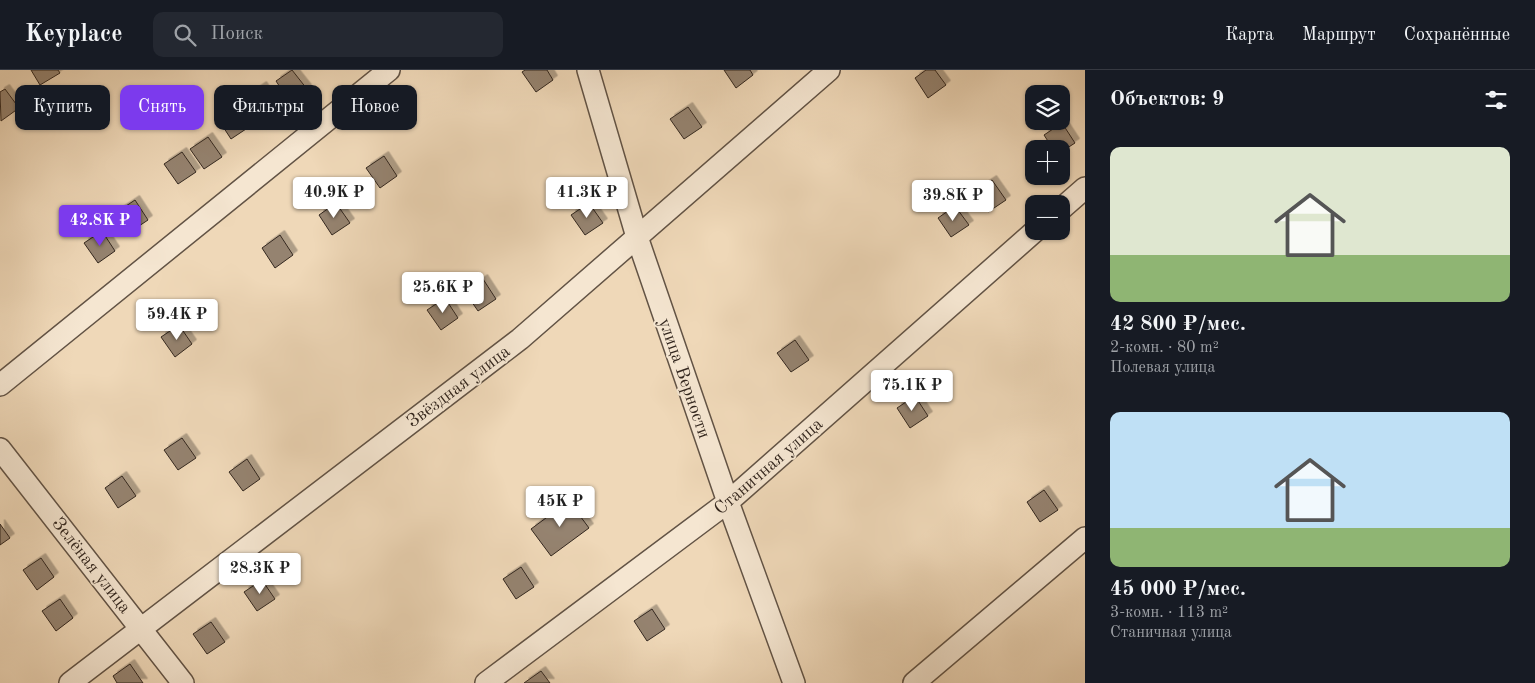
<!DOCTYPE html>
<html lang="ru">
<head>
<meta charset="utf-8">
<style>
  :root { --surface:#171b24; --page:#242831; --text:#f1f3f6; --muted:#9ea1a6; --line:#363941; --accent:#7c3aed }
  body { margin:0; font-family:"Old Standard TT",serif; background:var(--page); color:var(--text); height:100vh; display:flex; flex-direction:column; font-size:19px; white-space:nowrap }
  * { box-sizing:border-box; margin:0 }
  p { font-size:16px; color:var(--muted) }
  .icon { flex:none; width:28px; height:28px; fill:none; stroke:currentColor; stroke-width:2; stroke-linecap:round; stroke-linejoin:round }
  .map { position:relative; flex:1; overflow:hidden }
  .details { display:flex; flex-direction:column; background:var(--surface); width:450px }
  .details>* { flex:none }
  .top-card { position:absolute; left:15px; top:15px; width:475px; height:45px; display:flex; gap:10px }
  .controls { position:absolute; left:1025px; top:15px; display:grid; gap:10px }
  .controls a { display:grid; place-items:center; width:45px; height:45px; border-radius:10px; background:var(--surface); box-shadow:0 1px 4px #0004; font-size:25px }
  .price { position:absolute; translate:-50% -42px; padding:0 11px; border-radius:5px; background:#fff; color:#222; font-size:16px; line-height:32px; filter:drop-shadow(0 1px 2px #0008) }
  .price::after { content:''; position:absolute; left:50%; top:30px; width:15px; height:11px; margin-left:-8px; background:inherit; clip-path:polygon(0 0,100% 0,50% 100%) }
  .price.active { background:var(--accent); color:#fff }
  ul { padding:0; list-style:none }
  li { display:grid; align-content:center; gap:10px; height:265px; padding:0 25px }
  li span { display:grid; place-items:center; height:155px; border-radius:10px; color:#555 }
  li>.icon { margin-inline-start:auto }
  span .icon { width:90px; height:90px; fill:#fffc; stroke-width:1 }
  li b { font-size:21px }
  h2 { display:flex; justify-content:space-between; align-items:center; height:60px; padding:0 25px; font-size:21px }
  .pill { padding:0 18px; border-radius:10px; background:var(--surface); box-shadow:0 1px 4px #0004; font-size:18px; line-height:45px }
  .pill.active { background:var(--accent); color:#fff }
  header { display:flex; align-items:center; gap:30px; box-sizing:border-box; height:70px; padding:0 25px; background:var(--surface); border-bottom:1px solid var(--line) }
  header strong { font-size:24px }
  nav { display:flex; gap:28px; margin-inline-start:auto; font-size:18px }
  .search { width:350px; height:45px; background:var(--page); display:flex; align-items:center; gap:12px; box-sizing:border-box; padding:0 18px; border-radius:10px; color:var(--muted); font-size:19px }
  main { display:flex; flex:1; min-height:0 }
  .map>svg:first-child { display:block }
</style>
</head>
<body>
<header>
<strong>Keyplace</strong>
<div class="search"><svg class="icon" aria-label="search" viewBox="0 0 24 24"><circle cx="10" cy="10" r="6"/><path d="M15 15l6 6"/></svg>Поиск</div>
<nav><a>Карта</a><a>Маршрут</a><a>Сохранённые</a></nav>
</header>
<main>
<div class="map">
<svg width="1085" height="613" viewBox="0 0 1085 613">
  <defs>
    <filter id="shadow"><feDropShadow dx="4.5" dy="-4.5" stdDeviation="0" flood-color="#0004"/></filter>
  </defs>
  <rect width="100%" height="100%" fill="#efd8b8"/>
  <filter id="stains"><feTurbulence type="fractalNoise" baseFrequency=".004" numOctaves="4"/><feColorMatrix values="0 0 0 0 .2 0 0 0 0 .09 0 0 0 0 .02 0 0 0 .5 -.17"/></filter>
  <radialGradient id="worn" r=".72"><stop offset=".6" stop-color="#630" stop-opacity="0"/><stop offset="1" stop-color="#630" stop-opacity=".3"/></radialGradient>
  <!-- building -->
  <path fill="#95836f" stroke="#33271f" filter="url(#shadow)" d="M31,0h27l2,3 -20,12z
    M292,0l15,19 -18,12 -13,-20z
    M525,0h22l6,10 -17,12 -14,-20z
    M724,0h26l3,5 -17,13z
    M926,0h9l11,15 -18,13 -13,-20z
    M262,16l13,20 -18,12 -13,-20z
    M5,19l14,19 -18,13 -1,-29z
    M236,37l13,20 -18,12 -13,-20z
    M688,37l14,20 -18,12 -14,-20z
    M1062,53l13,20 -14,9v-3h-8l-9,-14z
    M208,67l14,20 -18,12 -14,-20z
    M182,82l14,20 -18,12 -14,-20z
    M384,86l13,20 -17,12 -14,-20z
    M992,110l14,20 -18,12 -14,-20z
    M135,130l13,20 -18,12 -13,-20z
    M336,133l14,20 -18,12 -13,-20z
    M589,133l14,20 -18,12 -14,-20z
    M955,136l14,19 -18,12 -13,-19z
    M102,161l13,20 -17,12 -14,-20z
    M280,165l13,20 -18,13 -13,-20z
    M483,209l13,20 -18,12 -13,-19z
    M445,228l13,20 -17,12 -14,-20z
    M179,255l13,19 -17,13 -14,-20z
    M795,270l14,20 -18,12 -14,-19z
    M915,326l13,20 -18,12 -13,-20z
    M182,368l14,20 -18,12 -14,-20z
    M247,389l13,20 -17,12 -14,-19z
    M122,406l14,20 -18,12 -13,-20z
    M1044,420l14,20 -18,12 -13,-20z
    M569,431l20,27 -38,28 -20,-27z
    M0,454l10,14 -10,7z
    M41,488l13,19 -17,13 -14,-20z
    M521,497l13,20 -18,12 -13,-20z
    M262,510l13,19 -18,12 -13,-19z
    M60,529l13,19 -17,13 -14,-20z
    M652,539l13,20 -18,12 -13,-20z
    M211,552l14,20 -18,12 -14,-20z
    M130,594l13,19h-26l-4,-7z
    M541,601l9,12h-26z"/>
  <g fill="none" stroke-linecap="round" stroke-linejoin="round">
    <defs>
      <path id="street" d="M588,0l49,167 91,265 66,181
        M1061,139l24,-21
        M0,315l389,-315
        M0,379l183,234
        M70,613l450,-344 309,-269
        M486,613l242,-181 307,-271
        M914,613l171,-145"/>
    </defs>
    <!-- street casing -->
    <use href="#street" stroke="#625345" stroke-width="24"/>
    <!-- street -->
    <use href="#street" stroke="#f5e6d1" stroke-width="21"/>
  </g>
  <g text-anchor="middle" stroke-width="4" stroke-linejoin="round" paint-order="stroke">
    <!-- street labels -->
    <g font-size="18" fill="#33271f" stroke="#f5e6d1">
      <text transform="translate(685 308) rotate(71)" y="6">улица Верности</text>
      <text transform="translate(458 316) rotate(-37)" y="6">Звёздная улица</text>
      <text transform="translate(768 396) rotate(-41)" y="6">Станичная улица</text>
      <text transform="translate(92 495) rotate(52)" y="6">Зелёная улица</text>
    </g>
  </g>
  <rect width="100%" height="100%" filter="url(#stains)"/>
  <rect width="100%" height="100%" fill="url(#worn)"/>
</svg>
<div class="controls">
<a><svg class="icon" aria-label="layers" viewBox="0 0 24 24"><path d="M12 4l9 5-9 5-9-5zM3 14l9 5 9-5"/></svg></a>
<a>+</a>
<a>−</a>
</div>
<b class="price" style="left:334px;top:149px">40.9K ₽</b>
<b class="price" style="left:587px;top:149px">41.3K ₽</b>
<b class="price" style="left:953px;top:152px">39.8K ₽</b>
<b class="price active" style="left:100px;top:177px">42.8K ₽</b>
<b class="price" style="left:443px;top:244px">25.6K ₽</b>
<b class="price" style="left:177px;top:271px">59.4K ₽</b>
<b class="price" style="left:912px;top:342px">75.1K ₽</b>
<b class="price" style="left:560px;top:458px">45K ₽</b>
<b class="price" style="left:260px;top:525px">28.3K ₽</b>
<div class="top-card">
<a class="pill">Купить</a>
<a class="pill active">Снять</a>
<a class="pill">Фильтры</a>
<a class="pill">Новое</a>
</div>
</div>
<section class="details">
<h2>Объектов: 9<svg class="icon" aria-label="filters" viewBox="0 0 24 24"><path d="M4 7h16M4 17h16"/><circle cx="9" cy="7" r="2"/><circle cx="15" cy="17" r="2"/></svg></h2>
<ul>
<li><span style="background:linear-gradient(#dfe7d0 70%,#8fb573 0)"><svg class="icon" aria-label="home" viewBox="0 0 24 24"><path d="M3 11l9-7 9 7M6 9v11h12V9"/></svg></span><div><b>42 800 ₽/мес.</b><p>2-комн. · 80 m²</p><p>Полевая улица</p></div></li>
<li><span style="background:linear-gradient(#bfe0f5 75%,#8fb573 0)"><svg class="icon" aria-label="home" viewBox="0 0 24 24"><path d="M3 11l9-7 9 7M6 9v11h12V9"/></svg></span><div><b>45 000 ₽/мес.</b><p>3-комн. · 113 m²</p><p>Станичная улица</p></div></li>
</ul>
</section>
</main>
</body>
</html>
